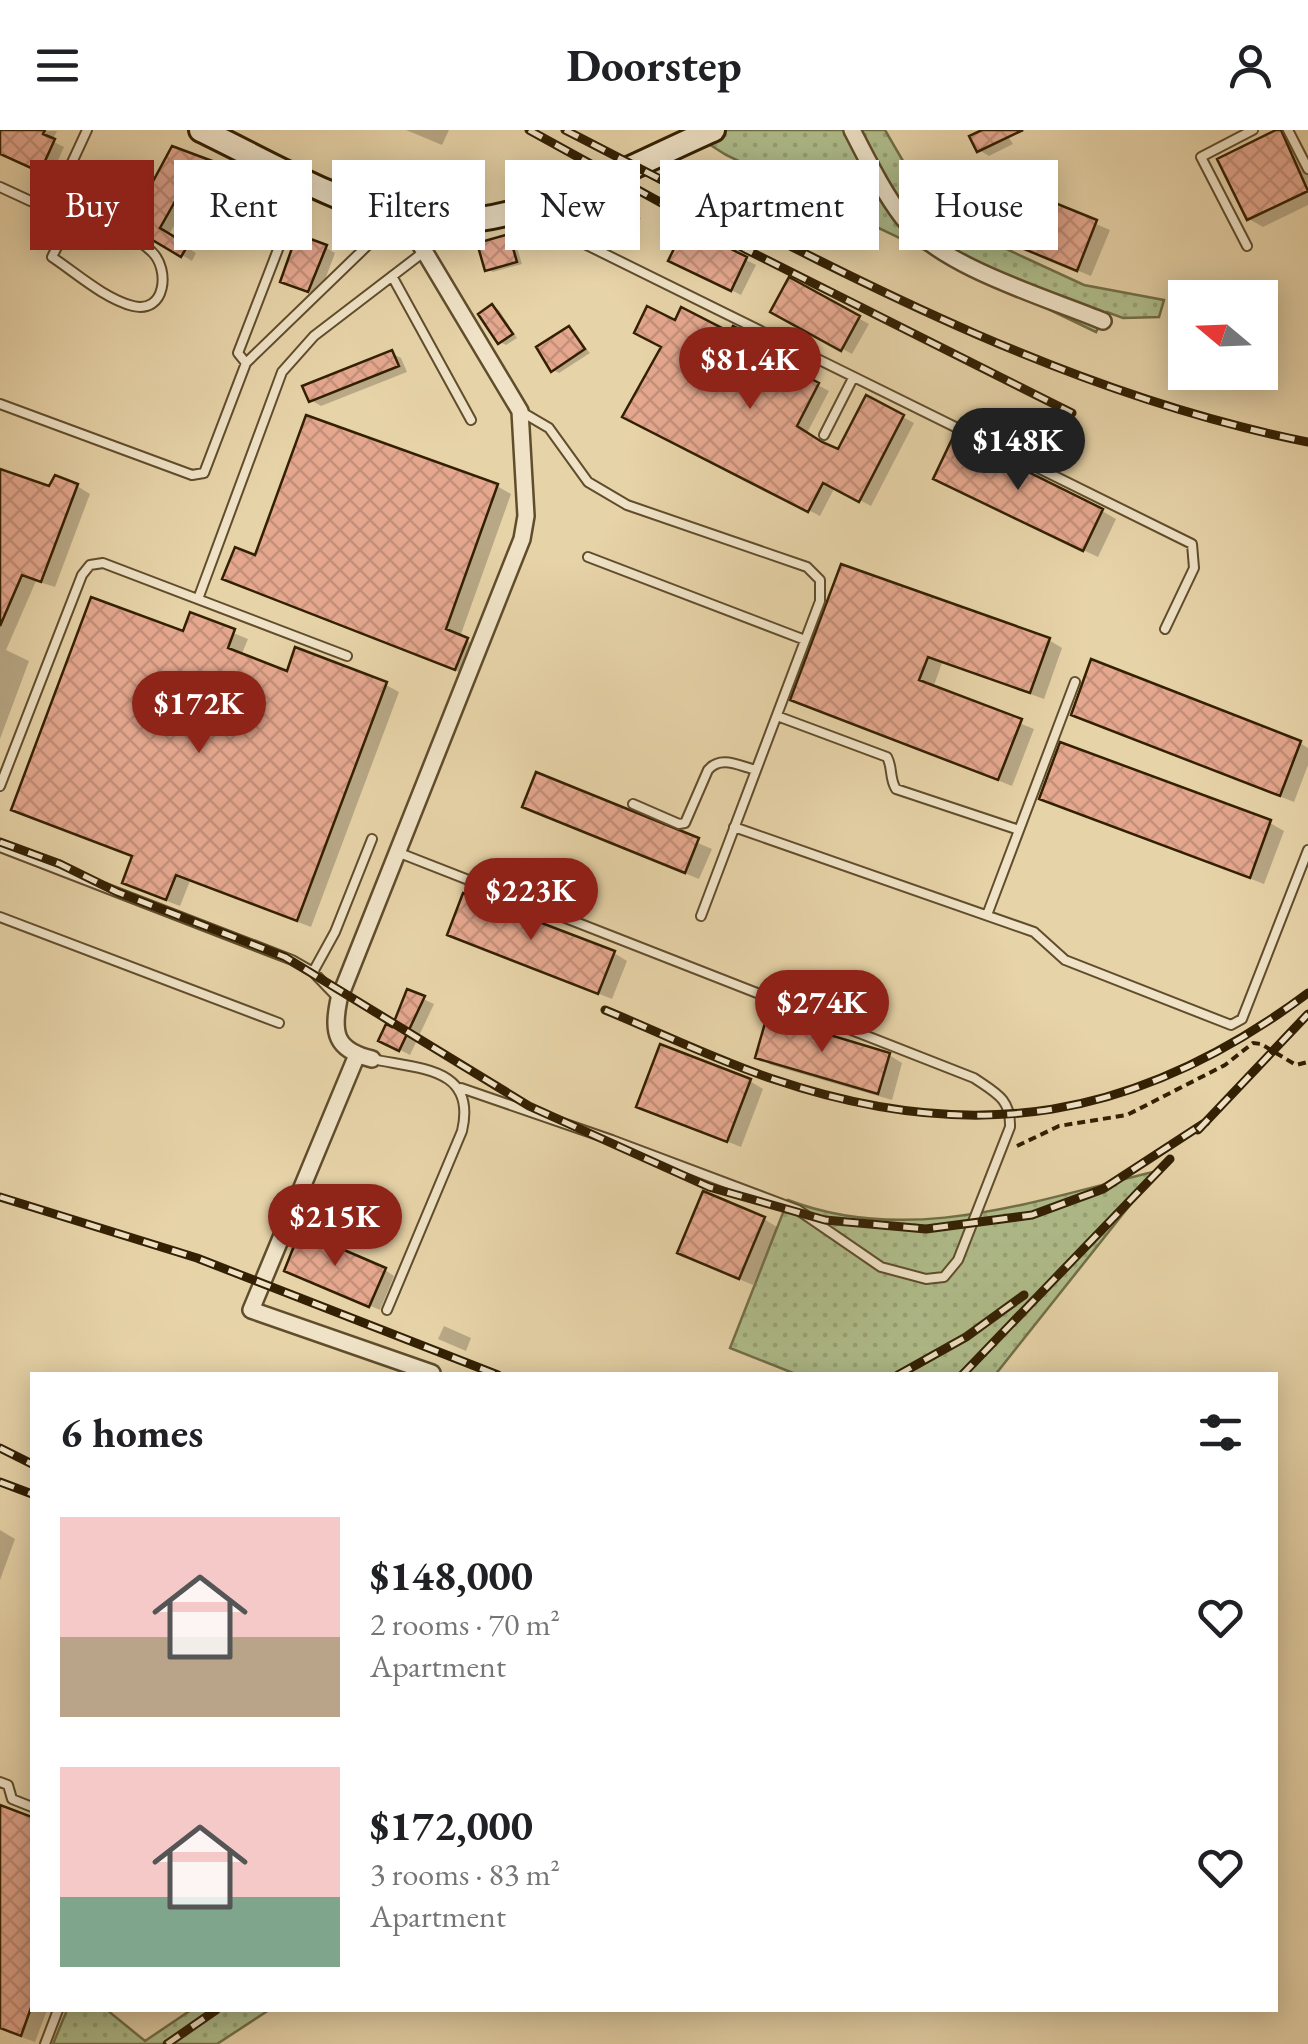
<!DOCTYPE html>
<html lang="en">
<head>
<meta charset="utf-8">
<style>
  :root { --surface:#fff; --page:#f6f6f6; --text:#202124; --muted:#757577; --accent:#8f2418 }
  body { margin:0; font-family:"EB Garamond",serif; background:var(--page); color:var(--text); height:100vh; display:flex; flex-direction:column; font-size:38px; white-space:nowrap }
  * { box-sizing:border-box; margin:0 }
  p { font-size:32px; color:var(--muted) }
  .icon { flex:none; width:55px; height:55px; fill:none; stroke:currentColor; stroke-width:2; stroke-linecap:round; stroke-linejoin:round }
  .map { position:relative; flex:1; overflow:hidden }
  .details { position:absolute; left:30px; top:1242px; width:1248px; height:640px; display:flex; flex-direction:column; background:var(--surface); border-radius:0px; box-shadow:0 5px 25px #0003 }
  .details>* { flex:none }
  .banner { position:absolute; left:30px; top:30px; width:1250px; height:90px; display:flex; gap:20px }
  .needle { width:65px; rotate:289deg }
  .fabs { position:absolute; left:1168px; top:150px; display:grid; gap:20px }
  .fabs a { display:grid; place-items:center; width:110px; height:110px; border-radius:0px; background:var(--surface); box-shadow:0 5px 25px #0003; font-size:50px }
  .price { position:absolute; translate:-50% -85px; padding:0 22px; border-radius:35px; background:var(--accent); color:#fff; font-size:32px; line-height:65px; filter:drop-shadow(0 2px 5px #0008) }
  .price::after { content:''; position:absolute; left:50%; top:60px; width:30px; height:22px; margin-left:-15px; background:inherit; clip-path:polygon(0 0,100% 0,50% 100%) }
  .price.active { background:#222; color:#fff }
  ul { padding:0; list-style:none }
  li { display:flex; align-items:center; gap:30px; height:250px; padding:0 30px }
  li span { display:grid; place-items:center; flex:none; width:280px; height:200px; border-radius:0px; color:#555 }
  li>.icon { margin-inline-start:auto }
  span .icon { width:120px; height:120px; fill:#fffc; stroke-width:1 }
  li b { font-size:42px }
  h2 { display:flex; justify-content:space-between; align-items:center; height:120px; padding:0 30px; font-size:42px }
  .chip { padding:0 35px; border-radius:0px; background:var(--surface); box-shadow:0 5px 25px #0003; font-size:35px; line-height:90px }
  .chip.active { background:var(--accent); color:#fff }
  header { display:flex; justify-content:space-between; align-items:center; height:130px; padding:0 30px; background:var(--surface); font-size:45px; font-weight:700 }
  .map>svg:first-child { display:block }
</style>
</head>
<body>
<header><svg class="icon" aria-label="menu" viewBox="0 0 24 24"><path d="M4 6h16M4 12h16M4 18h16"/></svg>Doorstep<svg class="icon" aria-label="person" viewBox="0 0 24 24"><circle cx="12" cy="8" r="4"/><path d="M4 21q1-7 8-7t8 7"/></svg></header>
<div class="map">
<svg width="1308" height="1914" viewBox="0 0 1308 1914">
  <defs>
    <pattern id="grass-dots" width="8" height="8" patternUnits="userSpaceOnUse" patternTransform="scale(2.5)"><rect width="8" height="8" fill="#b0be8c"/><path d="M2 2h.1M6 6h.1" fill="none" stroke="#98a377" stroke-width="1.8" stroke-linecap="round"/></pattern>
    <pattern id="building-cross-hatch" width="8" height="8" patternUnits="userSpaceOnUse" patternTransform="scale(2.5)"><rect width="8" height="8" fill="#e5a88f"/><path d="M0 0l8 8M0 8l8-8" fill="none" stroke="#c5907a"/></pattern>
  </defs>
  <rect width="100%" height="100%" fill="#e7d3a8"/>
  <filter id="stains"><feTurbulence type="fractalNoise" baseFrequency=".002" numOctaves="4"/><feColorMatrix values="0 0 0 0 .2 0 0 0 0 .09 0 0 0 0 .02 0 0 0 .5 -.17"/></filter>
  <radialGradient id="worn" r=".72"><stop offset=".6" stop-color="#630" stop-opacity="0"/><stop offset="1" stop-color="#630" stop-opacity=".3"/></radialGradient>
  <!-- grass -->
  <path fill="url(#grass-dots)" stroke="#726f47" stroke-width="2.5" d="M687,0h198l50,86 149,69 80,15 -5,17 -36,1 -16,-6 -11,20 -370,-177z
    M1157,1041l-162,204h-197l-68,-27 58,-148c122,47 248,0 369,-29z
    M67,1880h40l38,31 46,-31h78l-52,34h-164z"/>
  <!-- shadow -->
  <path fill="#0003" d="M0,0l57,1 -5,10 12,6 -13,29 -51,-23z
    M406,0h43l-7,15z
    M988,0h16l9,14 -24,12 -10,-6z
    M1280,1l14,8 14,28v38l-45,22 -14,-8z
    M173,19l41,15 10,6 -1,2 66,31 -9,18 -34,-17 -1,4 -15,-7 -3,7 -34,-15 -25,43 28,17 -4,8 -59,-36z
    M986,47l124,53 -19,46 -111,-45z
    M611,73l30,15 -13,26 -30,-15z
    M686,100l70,35 -15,30 -60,-30z
    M509,107l6,4 7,23 -29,8 -6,-3z
    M325,117l10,6 -16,43 -26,-10z
    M790,150l79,44 -17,30 -78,-43z
    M493,177l6,3 18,28 -11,7 -6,-3z
    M676,193l86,20 11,6 -5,10 61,32 -23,44 33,17 28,-54 47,25 -43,83 -36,-19 -15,29 -184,-94z
    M569,199l21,24 -31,20 -6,-3z
    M391,223l10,5 6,14 -86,34 -10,-6z
    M307,288l190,68 14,8 -51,143 20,11 -11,28 -230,-91 18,-27z
    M0,342l51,17 26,-3 13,8 -35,93 -19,-6 -30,69 23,11 -29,78z
    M949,356l153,25 14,8 -18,38z
    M842,437l207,73 13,8 -18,51 -102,-36 -9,25 101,41 -22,57 -218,-87z
    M192,486l56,23 -7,17 47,18 98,11 13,7 -88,235 -121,-46 -10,25 -42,-16 -13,-8 9,-25 -120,-48 171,-174z
    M1074,584l226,29 8,5v17l-14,37z
    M537,645l175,74 -13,30 -160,-66z
    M1042,668l228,25 14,8 -20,53z
    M450,804l164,19 13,8 -15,38z
    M408,862l26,12 -24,51 -29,-15 12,-9z
    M889,925l13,8 -10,37 -121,-35 -13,-8z
    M750,951l13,8 -22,58 -102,-41z
    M764,1089l13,8 -24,58 -59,-25z
    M385,1140l9,6 -14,34 -83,-35z
    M444,1196l27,12 -5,13 -28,-12z
    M0,1400l15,9 -15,41z
    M0,1678l32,12v190h15l-12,32 -35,-13z"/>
  <!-- building -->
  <path fill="url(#building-cross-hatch)" stroke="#332002" stroke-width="2.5" d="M0,0h45l-2,4 12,5 -15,33 -40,-18z
    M982,0h41l-46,22 -8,-16z
    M1276,0h5l27,61 -61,29 -30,-61z
    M172,16l43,16 -2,4 67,29 -11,22 -33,-17 -2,4 -15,-6 -3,6 -34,-15 -22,39 28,17 -7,12 -52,-31z
    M984,44l113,46 -20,51 -113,-47z
    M610,69l26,14 -15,30 -26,-13z
    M685,96l62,31 -16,34 -63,-30z
    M297,104l30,11 -19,47 -28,-10z
    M509,104l8,28 -32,9 -8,-28z
    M789,147l71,39 -19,35 -71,-39z
    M492,174l21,30 -15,10 -20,-30z
    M647,176l28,14 6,-13 49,25 3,-6 30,15 -5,10 61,32 -22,43 25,16 16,7 28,-54 38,20 -45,87 -36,-19 -15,29 -186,-95 39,-70 -27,-14z
    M569,196l16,23 -34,23 -15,-25z
    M392,220l7,16 -90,36 -7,-16z
    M306,285l192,69 -52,145 22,9 -13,32 -233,-91 13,-32 20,8z
    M954,305l149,74 -20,42 -150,-72z
    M0,339l49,17 6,-11 23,9 -37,98 -19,-7 -22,51z
    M841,434l209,74 -20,55 -102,-36 -9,23 103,39 -24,61 -208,-80z
    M91,467l92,34 7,-19 45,17 -7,19 59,23 8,-24 92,35 -90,239 -121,-46 -10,25 -44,-17 10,-27 -121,-46z
    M1091,529l210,82 -21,55 -209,-81z
    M1060,612l211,78 -21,58 -211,-79z
    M536,642l163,66 -14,35 -163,-66z
    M463,763l152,58 -17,43 -151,-59z
    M407,859l18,7 -26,55 -21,-10 8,-17 6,3z
    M767,886l123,37 -12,41 -123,-36z
    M660,914l91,35 -24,63 -91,-35z
    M703,1061l62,26 -26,62 -62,-26z
    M300,1101l86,37 -17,39 -85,-36z
    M0,1675l32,12v188l-11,31 -21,-8z"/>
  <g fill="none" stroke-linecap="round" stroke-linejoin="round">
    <defs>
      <path id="lane" d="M1288,0l20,39
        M0,57l50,23 37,-80
        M75,81c24,12 58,22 77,41 18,17 14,62 -19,54 -28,-7 -57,-33 -81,-49z
        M524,84l668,330 2,24 -29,61
        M1247,116l-46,-89 52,-27
        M392,146l79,144
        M246,233l123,-119 32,-22
        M0,274l192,71 12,-2 42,-110 -8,-10 66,-171
        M520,281l29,17 39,54 39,23 180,62 13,13v21l-119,315
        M824,305l29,-57
        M588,427l217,83
        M198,469l84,-227 32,-36 111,-85
        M777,586l110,41c6,11 2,21 9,32l123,41
        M0,656l82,-211 8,-10 13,-2 244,93
        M633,674l46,20 6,-1 23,-53c13,-15 31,-4 48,0
        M734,697l300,105 31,28 166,65 11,-6 66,-169
        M0,717l292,113 21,12 26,27
        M397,722l577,226c22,15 37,21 36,49l-52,133 -14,17 -18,2 -45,-12 -83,-57 -186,-70 -151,-52
        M987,785l88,-233
        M0,787l279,106
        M313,842l22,-40 37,-93
        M372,929c47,10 105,8 90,72l-75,179
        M0,1652l8,3 4,14 20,8
        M45,1914l13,-34"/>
      <path id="street" d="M852,0c15,29 31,62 51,88 38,49 142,79 200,103
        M357,925l-106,255 181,63
        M372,929c-37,-9 -40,-26 -33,-60l183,-460 4,-23 -6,-105 -115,-192"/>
      <path id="secondary" d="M201,0c59,28 139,75 202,88 101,22 220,-49 310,-88"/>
    </defs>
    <!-- lane casing -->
    <use href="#lane" stroke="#604d2c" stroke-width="12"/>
    <!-- street casing -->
    <use href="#street" stroke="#604d2c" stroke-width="20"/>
    <!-- secondary casing -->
    <use href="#secondary" stroke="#332002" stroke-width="28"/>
    <!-- path -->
    <path stroke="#332002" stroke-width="4" stroke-dasharray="8 5" stroke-linecap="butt" d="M1017,1016l42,-20 68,-11 98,-50 28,-22 8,1 35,21 12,-3"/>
    <!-- lane -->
    <use href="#lane" stroke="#efe2c6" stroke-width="8"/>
    <!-- street -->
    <use href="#street" stroke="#efe2c6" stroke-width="15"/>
    <!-- secondary -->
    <use href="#secondary" stroke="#efe2c6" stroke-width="22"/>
    <defs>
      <path id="rail" d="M529,0l218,120 325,163
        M565,0c239,122 477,259 743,312
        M0,712l60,22 57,28 168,65 244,149 180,81 116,33 101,9 106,-14 71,-26 103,-67
        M605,880c56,23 111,50 168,69 201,68 365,41 535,-86
        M1198,1000l110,-116
        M0,1067l197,61 301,117
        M898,1245l68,-38 58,-42
        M962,1245l208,-216
        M0,1318l32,16
        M0,1352l32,12
        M167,1914l49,-34"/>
    </defs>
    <!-- rail casing -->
    <use href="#rail" stroke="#332002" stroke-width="9"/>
    <!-- rail -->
    <use href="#rail" stroke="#efe2c6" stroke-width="5" stroke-dasharray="15" stroke-linecap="butt"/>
  </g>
  <rect width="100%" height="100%" filter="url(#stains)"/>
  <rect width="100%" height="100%" fill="url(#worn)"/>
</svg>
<div class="fabs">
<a><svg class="needle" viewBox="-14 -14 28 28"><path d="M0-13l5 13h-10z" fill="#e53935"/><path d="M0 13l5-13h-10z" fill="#757577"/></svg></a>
</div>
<b class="price" style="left:750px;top:282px">$81.4K</b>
<b class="price active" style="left:1018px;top:363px">$148K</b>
<b class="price" style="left:199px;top:626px">$172K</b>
<b class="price" style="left:531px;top:813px">$223K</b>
<b class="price" style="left:822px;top:925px">$274K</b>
<b class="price" style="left:335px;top:1139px">$215K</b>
<div class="banner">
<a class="chip active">Buy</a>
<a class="chip">Rent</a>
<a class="chip">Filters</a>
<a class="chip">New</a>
<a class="chip">Apartment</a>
<a class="chip">House</a>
</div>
<section class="details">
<h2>6 homes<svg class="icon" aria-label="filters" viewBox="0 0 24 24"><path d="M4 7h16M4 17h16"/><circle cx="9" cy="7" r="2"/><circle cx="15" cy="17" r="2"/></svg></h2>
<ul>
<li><span style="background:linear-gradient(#f6c9c9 60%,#b9a48a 0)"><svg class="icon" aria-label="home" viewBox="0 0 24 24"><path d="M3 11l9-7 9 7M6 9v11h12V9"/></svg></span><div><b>$148,000</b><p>2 rooms · 70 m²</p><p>Apartment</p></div><svg class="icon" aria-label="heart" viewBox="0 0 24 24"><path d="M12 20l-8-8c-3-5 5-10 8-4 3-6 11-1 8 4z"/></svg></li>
<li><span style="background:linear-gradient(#f6c9c9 65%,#7fa58c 0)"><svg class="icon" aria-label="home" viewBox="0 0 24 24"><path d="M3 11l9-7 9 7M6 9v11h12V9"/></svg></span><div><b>$172,000</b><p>3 rooms · 83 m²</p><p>Apartment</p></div><svg class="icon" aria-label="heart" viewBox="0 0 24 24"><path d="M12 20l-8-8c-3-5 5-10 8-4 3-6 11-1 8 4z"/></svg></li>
</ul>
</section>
</div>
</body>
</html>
